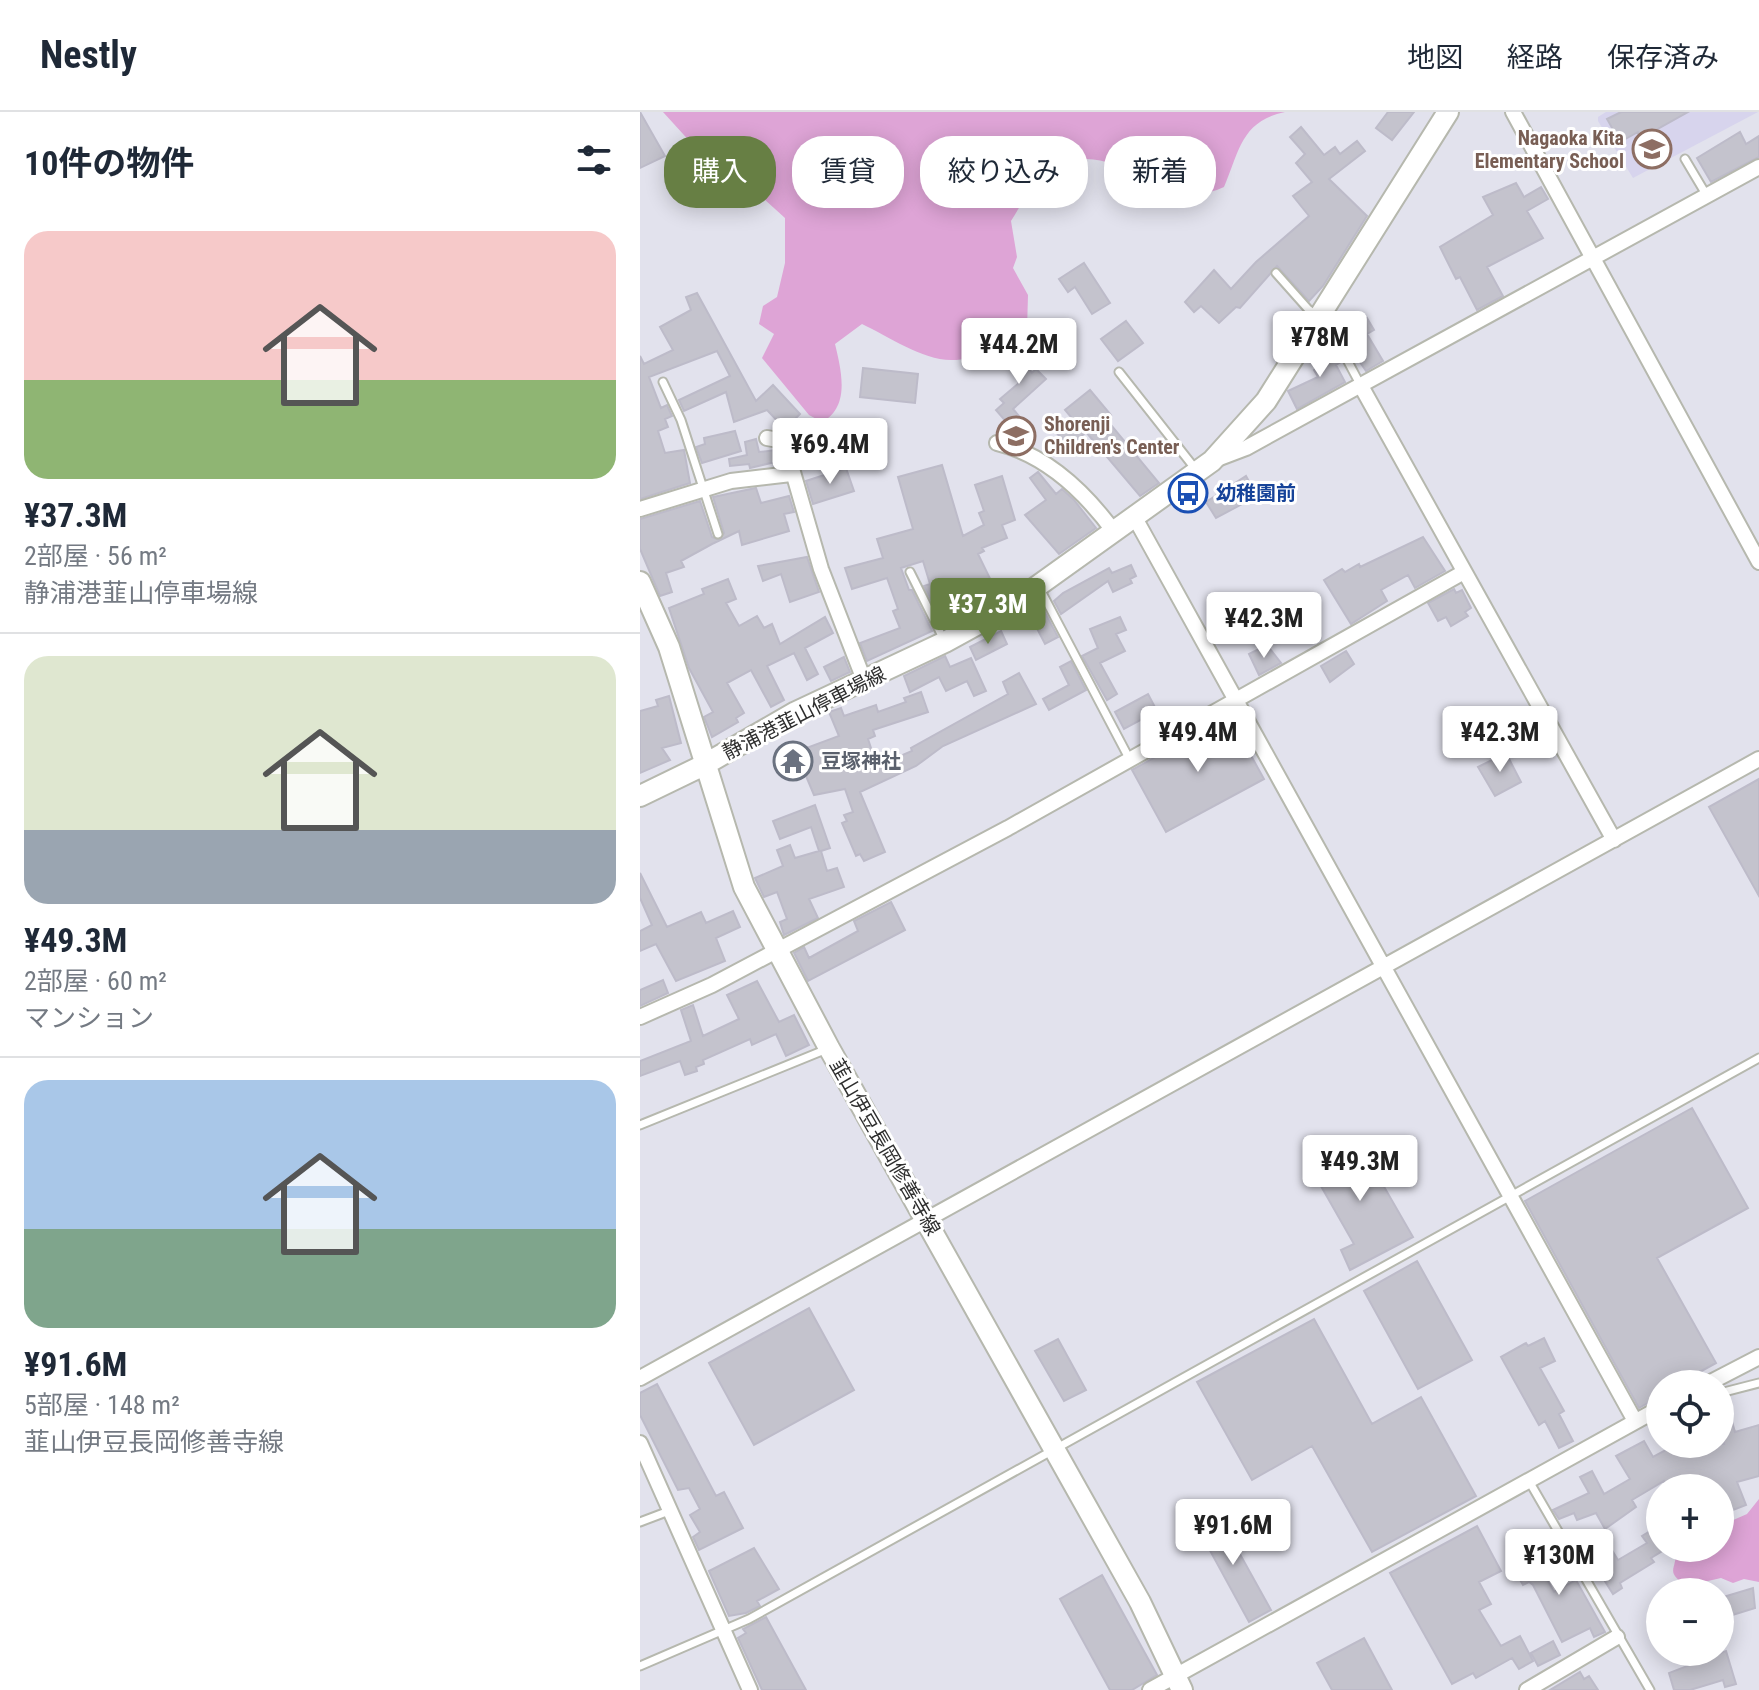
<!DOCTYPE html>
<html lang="ja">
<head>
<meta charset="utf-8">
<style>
  :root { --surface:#fff; --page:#f2f2f3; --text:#1f2937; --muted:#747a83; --line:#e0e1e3; --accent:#677f44 }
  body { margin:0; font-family:"Roboto Condensed","Noto Sans JP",sans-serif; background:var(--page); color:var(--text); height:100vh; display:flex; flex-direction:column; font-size:30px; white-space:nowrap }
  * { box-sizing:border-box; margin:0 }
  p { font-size:26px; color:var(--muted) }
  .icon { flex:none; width:44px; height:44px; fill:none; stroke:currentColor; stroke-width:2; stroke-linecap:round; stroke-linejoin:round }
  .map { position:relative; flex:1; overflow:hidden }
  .drawer { display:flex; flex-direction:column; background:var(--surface); width:640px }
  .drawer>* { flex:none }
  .banner { position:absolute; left:24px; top:24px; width:760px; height:72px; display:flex; gap:16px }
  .controls { position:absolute; left:1006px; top:1258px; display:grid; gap:16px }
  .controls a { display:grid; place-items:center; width:88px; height:88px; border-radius:50%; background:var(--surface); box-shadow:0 4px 20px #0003; font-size:40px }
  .price { position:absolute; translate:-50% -68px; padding:0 18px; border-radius:8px; background:#fff; color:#222; font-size:26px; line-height:52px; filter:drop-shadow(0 2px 4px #0008) }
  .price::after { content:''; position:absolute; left:50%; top:48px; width:24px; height:18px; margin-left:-12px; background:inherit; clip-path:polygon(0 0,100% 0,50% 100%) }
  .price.selected { background:var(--accent); color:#fff }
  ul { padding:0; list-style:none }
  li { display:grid; align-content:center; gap:16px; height:424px; padding:0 24px }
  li+li { border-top:2px solid var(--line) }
  li span { display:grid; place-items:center; height:248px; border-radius:24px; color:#555 }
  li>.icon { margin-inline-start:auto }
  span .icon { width:144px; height:144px; fill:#fffc; stroke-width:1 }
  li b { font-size:34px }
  h2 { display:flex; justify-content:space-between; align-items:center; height:96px; padding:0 24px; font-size:34px }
  .tag { padding:0 28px; border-radius:32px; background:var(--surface); box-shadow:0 4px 20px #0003; font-size:28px; line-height:72px }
  .tag.selected { background:var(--accent); color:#fff }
  header { display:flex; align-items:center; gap:48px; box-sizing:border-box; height:112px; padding:0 40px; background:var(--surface); border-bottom:2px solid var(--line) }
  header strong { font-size:38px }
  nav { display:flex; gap:44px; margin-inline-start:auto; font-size:28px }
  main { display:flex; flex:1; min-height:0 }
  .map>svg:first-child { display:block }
</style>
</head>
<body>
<header>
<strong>Nestly</strong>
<nav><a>地図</a><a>経路</a><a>保存済み</a></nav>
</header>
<main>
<section class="drawer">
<h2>10件の物件<svg class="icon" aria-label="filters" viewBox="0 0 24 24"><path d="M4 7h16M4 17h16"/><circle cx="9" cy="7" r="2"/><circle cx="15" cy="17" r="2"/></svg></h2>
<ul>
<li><span style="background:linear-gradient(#f6c9c9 60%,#8fb573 0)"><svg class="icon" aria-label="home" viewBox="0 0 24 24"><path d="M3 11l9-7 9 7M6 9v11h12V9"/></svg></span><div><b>¥37.3M</b><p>2部屋 · 56 m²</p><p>静浦港韮山停車場線</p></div></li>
<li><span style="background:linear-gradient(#dfe7d0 70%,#9aa5b1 0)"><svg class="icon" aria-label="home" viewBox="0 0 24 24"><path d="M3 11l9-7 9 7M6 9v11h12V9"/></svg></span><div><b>¥49.3M</b><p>2部屋 · 60 m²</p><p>マンション</p></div></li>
<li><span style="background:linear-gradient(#a9c7e8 60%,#7fa58c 0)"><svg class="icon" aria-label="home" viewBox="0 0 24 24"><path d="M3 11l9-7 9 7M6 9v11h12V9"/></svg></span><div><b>¥91.6M</b><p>5部屋 · 148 m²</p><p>韮山伊豆長岡修善寺線</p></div></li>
</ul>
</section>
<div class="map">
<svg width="1119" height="1578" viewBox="0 0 1119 1578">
  <rect width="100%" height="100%" fill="#e2e2ed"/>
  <!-- education -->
  <path fill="#d7d4ed" d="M966,0h152l-125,66 -35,-57v-4z"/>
  <!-- green -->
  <path fill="#dea4d6" d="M23,0h622c-44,9 -46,40 -61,75 -69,33 -120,-75 -189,-2 -9,10 -17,25 -24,36l6,36 -4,11 15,27 -1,35c-17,13 -53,31 -76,30 -29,0 -63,-24 -89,-36l-27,20c6,25 16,63 -13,78l-13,-7 -47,-57 12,-24 -15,-10 4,-18 14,-9 8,-34v-45l-21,-19 -30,-9z
    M1119,1387v83l-15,-3 -11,4 -12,-5 -35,8c-21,-16 -10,-14 -10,-35l44,-3 2,-23 25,-11z"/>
  <!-- building -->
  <path fill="#c4c3cd" stroke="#bdbbc9" stroke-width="2" d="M0,0l25,44 -25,12z
    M748,0h26l-22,28 -16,-12z
    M981,0h67l-32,18 2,5 -14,8 -6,-11 -18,10 -13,-23z
    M661,15l23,28 11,-8 5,7 17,-13 8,10 -36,28 38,37 -44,70 -14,15 -32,-35 -37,42 -4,-1 -17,16 -18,-17 -7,6 -9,-10 29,-32 17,19 25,-27 53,-46 -16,-20 19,-14 -16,-19 9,-9 -15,-17z
    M1100,20l6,12 13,-8v21l-48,25 -14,-24z
    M876,71l8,14 17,-10 7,12 -21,12 16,27 -56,29 16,29 -26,14 -17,-33 -4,2 -16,-32 53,-32 -10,-18z
    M444,151l26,40 -18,11 -17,-27 -7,5 -9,-13z
    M57,181l59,108 17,-16 27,29 -15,15 -18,-19 -33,12 -8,-30 -42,19 -5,-11 51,-24 -13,-25 -68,26 12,31 6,-3 5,11 -7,3 3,8 -10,4 7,22 19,-3 6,33 -50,16v-143l4,8 29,-14 -13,-23 31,-17 -5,-13z
    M727,206l7,12 -7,4 16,27 -17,10 -24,-35z
    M486,209l17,22 -25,18 -17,-22z
    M691,231l10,19 -5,3 9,17 -48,27 -9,-18 30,-14 -4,-7 10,-6 -7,-13z
    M376,236l16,25 4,-4 10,10 -33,30 6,7 -11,8 -12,-14 8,-7 -4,-4 20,-17 -16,-26z
    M223,256l55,6 -3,29 -55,-6z
    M450,278l21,25 -5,4 53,64 -19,13 -54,-64 -17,15 -14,-16 16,-14 -6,-7z
    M95,319l6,20 -39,12 -6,-16 9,-3 -1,-6z
    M174,325l2,8 22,-3 2,8 -21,5 3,12 -11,-10 -11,2 -4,-12 6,-1 -5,-4z
    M116,327l3,13 17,-2 3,11 -29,7 -1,-4 -19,2 -1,-7 18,-4 -2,-13z
    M302,353l21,71 21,-11 -5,-12 5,-2 -9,-26 27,-9 13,44 -13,5 5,13 -25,10 2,3 -6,3 21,43 -55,28 -20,-39 6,-2 -7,-23 -22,7 8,22h3l20,41 -65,30 -7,-18 40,-15 -7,-17 5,-2 -11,-31 -35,11 -7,-21 38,-10 -6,-19 36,-10 -15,-52z
    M206,356l8,23 -41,13 -7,-23z
    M398,360l18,22 6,-5 12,11 22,28 -37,26 -34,-39 21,-15 -16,-22z
    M606,364l11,20 -41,22 -10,-16z
    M116,376l5,15 28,-7 5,16 -10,2 5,17 -47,14 -3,-14 -27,13 -31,17 3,6 -18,6 6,19 -12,4 -20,-47v-30l60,-18 12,36 7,3 5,-7 -11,-36z
    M783,425l22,34 -30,17 -7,-13 -27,15 6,11 -36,23 -27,-44 18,-11 3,3 14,-8 1,3z
    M167,445l12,35 -29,10 -9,-28 -18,7 -5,-15z
    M491,453l5,11 -6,3 2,4 -19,9 -5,-11 -47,33 -7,-13 9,-8 46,-25 3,5z
    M88,467l8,20 -10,4 13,23 18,-10 7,12 8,-4 8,20 45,-27 8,16 -28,15 13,26 -11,6 -13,-27 -27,13 17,34 -13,7 -20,-37 -24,13 17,30 -8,5 2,4 -26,15 -8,-20 9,-5 -24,-44 -20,-60 35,-14 -2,-5z
    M814,477l2,4 6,-3 9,18 -6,4 3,4 -17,10 -5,-9 -8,4 -10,-18z
    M401,493l17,32 -13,7 -15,-29v-4z
    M480,505l6,13 -10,4 9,17 -25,12 17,31 -10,6 -25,-44 16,-8 -8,-19z
    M361,519l6,13 -31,16 -6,-13z
    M627,533l14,18 -22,12 -10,-21z
    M706,539l8,13 -24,18 -9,-16z
    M305,544l5,11 21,-9 15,33 -12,5 -7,-15 -21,10 -7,-14 -29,15 -6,-16z
    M204,545l6,15 -19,9 -7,-14z
    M431,549l15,29 -37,20 -6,-11 26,-14 -9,-18z
    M379,561l17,31 -93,42 -27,20 -56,26 25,60 -21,9 -4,-7 -4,2 -14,-33 5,-2 -3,-6 9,-3 -8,-23 -31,6 -13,-31 -23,8 -4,-12 65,-24 -10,-24 12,-4 3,8 32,-11 2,7 28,-10 -2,-4 17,-6 7,20 -55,18 2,6 -7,3 9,27 35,-15 -1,-3 97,-54 -5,-12z
    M508,582l9,17 -33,18 -9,-17z
    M29,584l12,47 -19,5 8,12 -30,13v-62l18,-5 -2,-6z
    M589,604l35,63 -98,53 -34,-62z
    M866,641l15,29 -26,14 -17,-29z
    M1119,667v117l-50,-89z
    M175,693l15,43 -9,3 6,20 10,-3 7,19 -35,12 9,19 -34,17 -4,-13 7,-3 -10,-27 -13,5 -9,-19 28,-12 -6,-16 13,-5 5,13 24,-7 -8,-24 -31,12 -7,-18z
    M0,761l27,54 34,-15 5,11 27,-12 7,16 -24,11 9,23 -49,20 -20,-37 -16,7v-20l12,-6 -12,-27z
    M251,790l14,28 -97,51 -14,-28 10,-6 5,11 49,-27 -4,-10z
    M23,868l5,13 -28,13v-16z
    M117,869l22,41 15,-7 15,30 -23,11 -10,-22 -24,11 -2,-6 -47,21 1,4 -8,3 1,4 -12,4 -5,-14 -40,15v-15l51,-20 -10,-31 12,-5 10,31 36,-17 -12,-24z
    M1052,996l56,100 -91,50 59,105 -38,21h-18v12l-21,12 -114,-207z
    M716,1026l57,99 -63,33 -9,-20 13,-6 -45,-79z
    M777,1149l55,99 -54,29 -54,-98z
    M169,1196l45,82 -100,55 -45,-82z
    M674,1207l58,105 49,-27 55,99 -104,56 -60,-106 -60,34 -55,-98z
    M904,1226l11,23 -15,7 24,43 -5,3 14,27 -14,7 -14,-27 -6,4 -38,-68 25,-14 2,3z
    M418,1227l28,51 -22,11 -29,-50z
    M17,1272l59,112 8,-4 19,36 -44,22 -6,-13 7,-5 -10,-17 10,-6 -11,-21 -11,2 -38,-75v-22z
    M1091,1306l4,14 24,-7v51l-22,6 9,23 -26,10v-27h-53l-3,-7 -32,19 4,7 -31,22 -9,-16 -19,7 -3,-7 -15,6 -6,-9 36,-17 -9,-16 12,-6 12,23 26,-15 -14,-23 28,-15 9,16 24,-13h47l-4,-23z
    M576,1399l55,99 -22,12 -54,-99z
    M1020,1413v23l4,2 -13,8 3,4 -34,21 2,5 -9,6 -17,-27 -7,4 -13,-22 26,-15 16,26 29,-17 -5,-7z
    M837,1414l24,45 -22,11 12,22 -12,6 22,36 19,-10 13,25 -14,8 -7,-11 -36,20 -3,-5 -21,11 -62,-111z
    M916,1433l8,15 -22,11 12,21 22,-12 29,52 -11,5 -4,-9 -28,14 -29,-57 -4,-3 -6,3 -11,-19z
    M114,1436l25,41 -22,12 3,5 -14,7 -17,3 -20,-45z
    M462,1463l55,100 -25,15h-22l-50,-91z
    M1113,1476l2,20 -32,10 -3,-20z
    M126,1505l40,73h-44l-24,-52 8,-5 -3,-4z
    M724,1526l28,52h-60l-15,-27z
    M913,1529l7,14 -22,11 -7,-13z
    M1086,1539l10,33 -11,3 -2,-7 -33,10h-16l-5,-17z
    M940,1560l4,7 5,-3 9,14h-48z"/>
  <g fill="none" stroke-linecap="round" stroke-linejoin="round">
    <defs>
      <path id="service" d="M1045,47l22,37
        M636,161l32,36 20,15 33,62
        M479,260l78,99
        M23,270l18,38 37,114
        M270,460l34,68
        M400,477l90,171
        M0,1013l187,-76
        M1080,1281l39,-10
        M889,1369l121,209
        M0,1410l29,-11
        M0,1554l109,-47 1010,-561"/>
      <path id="minor" d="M873,0l246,450
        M721,274l253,454
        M127,326l17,3 37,128 43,111
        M357,331c50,12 88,49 118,90
        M577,347l29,-11 513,-281
        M0,397l91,-28 60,-7
        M495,406l500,903
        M0,905l72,-32 296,-157 456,-256
        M0,1266l1119,-619
        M1067,1272l52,-27
        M0,1331l110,247
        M510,1578l510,-282
        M887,1578l90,-53"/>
      <path id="secondary" d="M0,470l29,65 75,240 85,161 311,554 42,88
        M0,684l64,-31 92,-53 149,-70 62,-34 205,-147 54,-60 182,-289"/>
    </defs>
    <!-- service casing -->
    <use href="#service" stroke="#b6b8ae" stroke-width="11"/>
    <!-- minor casing -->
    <use href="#minor" stroke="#b6b8ae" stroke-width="18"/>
    <!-- secondary casing -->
    <use href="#secondary" stroke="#b6b8ae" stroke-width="24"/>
    <!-- service -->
    <use href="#service" stroke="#fff" stroke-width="7"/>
    <!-- minor -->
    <use href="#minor" stroke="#fff" stroke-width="14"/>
    <!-- secondary -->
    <use href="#secondary" stroke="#fff" stroke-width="20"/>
  </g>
  <!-- icons -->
  <defs>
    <symbol id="school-ring" viewBox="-11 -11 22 22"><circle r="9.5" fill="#fff" stroke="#8d6e63" stroke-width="1.5"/><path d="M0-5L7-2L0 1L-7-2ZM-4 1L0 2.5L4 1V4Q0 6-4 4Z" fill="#8d6e63"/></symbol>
    <symbol id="bus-ring" viewBox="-11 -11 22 22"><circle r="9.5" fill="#fff" stroke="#1a4fb4" stroke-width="1.5"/><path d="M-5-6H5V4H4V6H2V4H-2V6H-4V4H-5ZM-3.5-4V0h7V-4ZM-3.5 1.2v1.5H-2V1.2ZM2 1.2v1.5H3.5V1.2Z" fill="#1a4fb4"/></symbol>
    <symbol id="temple-ring" viewBox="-11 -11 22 22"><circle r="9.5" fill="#fff" stroke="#6b7280" stroke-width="1.5"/><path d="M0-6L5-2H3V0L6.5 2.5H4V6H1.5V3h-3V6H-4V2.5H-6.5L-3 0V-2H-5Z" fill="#6b7280"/></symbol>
  </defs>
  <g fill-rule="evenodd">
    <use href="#school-ring" x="990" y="15" width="44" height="44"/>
    <use href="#school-ring" x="354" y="302" width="44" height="44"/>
    <use href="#bus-ring" x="526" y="359" width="44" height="44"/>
    <use href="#temple-ring" x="131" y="627" width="44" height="44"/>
  </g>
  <g text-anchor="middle" stroke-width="6" stroke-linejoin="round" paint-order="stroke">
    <!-- education labels -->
    <g font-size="20" font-weight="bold" fill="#785e54" stroke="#fff" text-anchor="end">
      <text x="984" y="33">Nagaoka Kita<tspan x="984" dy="23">Elementary School</tspan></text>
      <text x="404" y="319" text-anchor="start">Shorenji<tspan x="404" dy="23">Children's Center</tspan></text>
    </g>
    <!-- transit labels -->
    <g font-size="20" font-weight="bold" fill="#164399" stroke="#fff" text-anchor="start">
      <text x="576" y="388">幼稚園前</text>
    </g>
    <!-- street labels -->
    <g font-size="20" fill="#2e2e2e" stroke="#fff">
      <text transform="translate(164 601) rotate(-27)" y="7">静浦港韮山停車場線</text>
      <text transform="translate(245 1035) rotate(60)" y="7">韮山伊豆長岡修善寺線</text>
    </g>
    <!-- worship labels -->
    <g font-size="20" font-weight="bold" fill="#5b616d" stroke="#fff" text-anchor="start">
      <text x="181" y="656">豆塚神社</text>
    </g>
  </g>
</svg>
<div class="controls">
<a><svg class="icon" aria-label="locate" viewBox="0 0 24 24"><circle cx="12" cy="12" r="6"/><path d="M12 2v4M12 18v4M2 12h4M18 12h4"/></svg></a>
<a>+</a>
<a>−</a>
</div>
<b class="price" style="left:680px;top:267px">¥78M</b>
<b class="price" style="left:379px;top:274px">¥44.2M</b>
<b class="price" style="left:190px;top:374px">¥69.4M</b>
<b class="price selected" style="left:348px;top:534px">¥37.3M</b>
<b class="price" style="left:624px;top:548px">¥42.3M</b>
<b class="price" style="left:558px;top:662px">¥49.4M</b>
<b class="price" style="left:860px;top:662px">¥42.3M</b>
<b class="price" style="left:720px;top:1091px">¥49.3M</b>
<b class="price" style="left:593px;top:1455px">¥91.6M</b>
<b class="price" style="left:919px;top:1485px">¥130M</b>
<div class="banner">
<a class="tag selected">購入</a>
<a class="tag">賃貸</a>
<a class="tag">絞り込み</a>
<a class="tag">新着</a>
</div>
</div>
</main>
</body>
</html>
